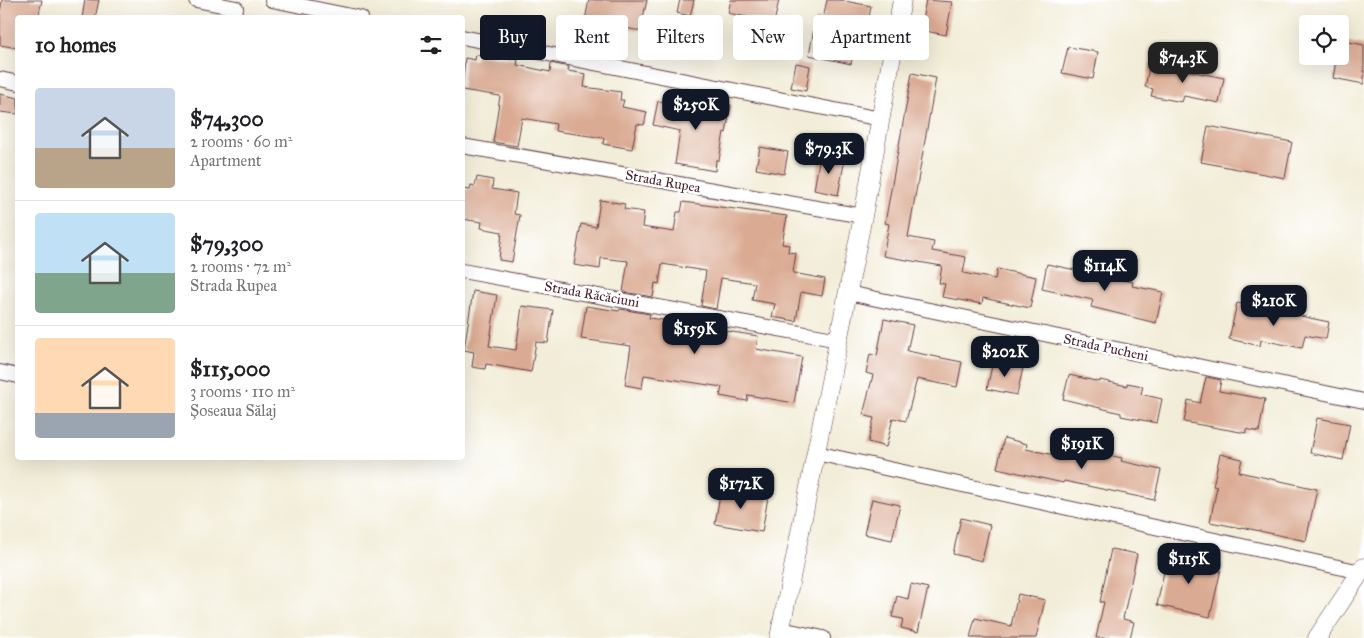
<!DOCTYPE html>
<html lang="en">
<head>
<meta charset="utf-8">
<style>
  :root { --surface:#fff; --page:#f2f2f2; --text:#202124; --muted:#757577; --line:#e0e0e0; --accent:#111827 }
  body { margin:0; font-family:"IM FELL Great Primer",serif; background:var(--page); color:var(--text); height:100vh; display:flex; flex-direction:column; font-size:19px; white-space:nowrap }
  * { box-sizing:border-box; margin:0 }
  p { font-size:16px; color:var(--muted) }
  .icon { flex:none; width:28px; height:28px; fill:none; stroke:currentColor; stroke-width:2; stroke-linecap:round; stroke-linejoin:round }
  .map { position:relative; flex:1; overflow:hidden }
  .sheet { position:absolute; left:15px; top:15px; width:450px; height:445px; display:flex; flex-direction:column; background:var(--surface); border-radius:5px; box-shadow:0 5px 20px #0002 }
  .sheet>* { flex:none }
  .top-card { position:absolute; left:480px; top:15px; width:475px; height:45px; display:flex; gap:10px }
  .controls { position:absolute; left:1299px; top:15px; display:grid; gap:10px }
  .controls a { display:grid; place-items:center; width:50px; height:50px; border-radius:5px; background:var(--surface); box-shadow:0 5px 20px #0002; font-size:25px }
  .price { position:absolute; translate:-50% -42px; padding:0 11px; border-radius:10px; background:var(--accent); color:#fff; font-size:16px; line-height:32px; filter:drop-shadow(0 1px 2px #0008) }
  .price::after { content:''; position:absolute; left:50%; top:30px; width:15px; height:11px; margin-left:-8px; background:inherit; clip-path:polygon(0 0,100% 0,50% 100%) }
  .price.selected { background:#222; color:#fff }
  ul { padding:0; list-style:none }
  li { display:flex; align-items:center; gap:15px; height:125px; padding:0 20px }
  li+li { border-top:1px solid var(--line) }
  li span { display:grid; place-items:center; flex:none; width:140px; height:100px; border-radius:5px; color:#555 }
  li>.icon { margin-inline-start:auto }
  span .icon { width:60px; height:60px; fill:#fffc; stroke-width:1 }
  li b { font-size:21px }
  h2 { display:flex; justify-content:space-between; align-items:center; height:60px; padding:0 20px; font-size:21px }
  .pill { padding:0 18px; border-radius:5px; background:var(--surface); box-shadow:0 5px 20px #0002; font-size:18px; line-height:45px }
  .pill.selected { background:var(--accent); color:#fff }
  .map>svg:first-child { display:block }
</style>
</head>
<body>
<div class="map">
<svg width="1364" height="638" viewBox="0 0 1364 638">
  <rect width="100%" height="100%" fill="#fff"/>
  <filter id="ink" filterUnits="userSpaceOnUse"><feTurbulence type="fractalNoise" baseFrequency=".02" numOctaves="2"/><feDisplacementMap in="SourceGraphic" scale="10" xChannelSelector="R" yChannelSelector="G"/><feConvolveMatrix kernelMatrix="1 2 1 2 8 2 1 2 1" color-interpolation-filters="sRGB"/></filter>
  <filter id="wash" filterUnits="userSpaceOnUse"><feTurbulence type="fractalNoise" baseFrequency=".0096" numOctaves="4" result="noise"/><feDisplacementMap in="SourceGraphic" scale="20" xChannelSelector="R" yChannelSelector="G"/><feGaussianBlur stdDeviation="1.12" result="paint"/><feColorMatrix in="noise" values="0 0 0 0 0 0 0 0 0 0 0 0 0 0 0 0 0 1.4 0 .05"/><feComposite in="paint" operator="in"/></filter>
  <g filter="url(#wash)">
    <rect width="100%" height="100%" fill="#f2edd8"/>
    <g id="blocks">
      <!-- building -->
      <path fill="#daaa92" d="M2,0h40l-4,18h-20v30l-18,-3v-33z
        M85,0h14l-4,18h-13z
        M589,0h58l-7,31 -14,-3 -5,20 -32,-7 4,-19 -8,-2z
        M680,0h14l-4,16 -13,-3z
        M731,0h48l-5,23 -46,-10z
        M827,0h12l32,6 -3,17 -8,-2 -9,43 -42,-9 7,-37 7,1z
        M926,0l26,2 -6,33 -26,-5z
        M1340,40l24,5v39l-31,-6 4,-22h3z
        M1068,47l30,5 -5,27 -31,-6z
        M476,55l42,5 -1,5 33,7 1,-9 18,4 -1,4 18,3 -2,13 37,5 -1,8h4l-2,7 25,5 -3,13 -7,-1 -5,25 -29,-5 1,-6 -49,-7 1,-7 -34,-6 -5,28 -24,-4 7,-46 -38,-6 3,-32 10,2z
        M796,63l14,3 -4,25 -15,-3z
        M1150,63l74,15 -5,25 -35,-7 -2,6 -31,-6 2,-7 -8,-2z
        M912,73l24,5 -28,159 26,5 -2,9 34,6 -3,16 32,6 2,-10 39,8 -6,31 -47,-10 -1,6 -40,-7 3,-13 -6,-1 3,-17 -59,-10 6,-32 -4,-1z
        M0,94l18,4v16l-18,-2z
        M704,99l27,6 -5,28 -2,-1 -5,28h-3l-1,11 -40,-7 5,-33 -27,-6 5,-24 44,9z
        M1208,126l84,16 -7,36 -84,-16z
        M760,147l28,5 -4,22 -28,-5z
        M820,155l25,4 -7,36 -24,-5z
        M477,177l16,3 -1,9 25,4 -3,21 6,1 -8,47 -13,-2 3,-28 -21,-4 1,-6 -20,-3v-30l8,1 1,-5 4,1z
        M600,200l25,4 -1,5 20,3 -2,15 32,5 3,-20h4l2,-10 104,14 -5,28 7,1 -1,7 8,1 -3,20 32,6 -3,17 -21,-4 -5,29 -24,-4 3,-13 -23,-4 3,-17 -34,-5 -5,31 -15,-3 5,-35 -44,-7 -3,20 -4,-1 -2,14 -30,-5 5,-31 -27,-3 -1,11 -26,-4 7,-41 15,3z
        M1047,264l86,18 -1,4 31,6 -7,31 -65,-16 2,-7 -51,-11z
        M473,291l24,4 -8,51 27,4 6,-44 31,4 -5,33 -12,-1 -5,30 -45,-8 -1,5 -13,-2 2,-15 -10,-2z
        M1237,303l92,19 -3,17 -21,-4 -3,13 -41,-8 -1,6 -31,-7z
        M586,306l33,5 1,-2 30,5 -1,4 49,7v-2l15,3v3l45,7 -2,13 46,8 -8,46 -46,-8 -1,6 -27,-5 2,-9 -78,-12 -2,13 -17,-3 6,-39 -50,-7z
        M884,319l29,6 -6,26 55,11 -5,25 -40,-8 -11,42 -13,-3 -7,29 -18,-5 6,-24 -11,-3 10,-40 -7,-2 4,-19 7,2z
        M993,361l30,7 -6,27 -30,-6z
        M1069,375l31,7v-2l27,6v-3l16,3 -2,8 21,5 -5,24 -36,-7v-3l-58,-14z
        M1206,377l15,3 -2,11 46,8 -6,33 -13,-3v4l-62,-11 4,-22 12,3z
        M1317,418l33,6 -7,36 -33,-7z
        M1004,438l23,6 -1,5 57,12 2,-11 37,8 -1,3 40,9 -7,30 -90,-19 -1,2 -66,-15z
        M1220,454l22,5 -3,13 78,17 -11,52 -65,-14v1l-31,-6 7,-35 -4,-1z
        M721,489l47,8 -6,35 -47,-8z
        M872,499l28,6 -8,35 -28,-6z
        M961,518l29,7 -8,36 -29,-7z
        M1111,549l26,5 -14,65 11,3 -4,16h-34l8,-36h-4z
        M1168,553l54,12 -12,52 -53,-12z
        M911,584l17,4 -10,44 -17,-4 2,-9 -11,-2 5,-21 11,3z
        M1018,594l27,6 -9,38h-66l5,-20 36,8z"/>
    </g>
  </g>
  <g filter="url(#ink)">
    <use href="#blocks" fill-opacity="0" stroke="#633e45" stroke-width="1"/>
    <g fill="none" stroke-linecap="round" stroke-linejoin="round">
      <defs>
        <path id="minor" d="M196,0l40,8
          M272,0l89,18
          M462,37l419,82
          M0,79l18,4
          M462,146l401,70
          M462,271l377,69
          M848,293l516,108
          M0,372l18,4
          M816,453l545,119
          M781,629l42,9"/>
        <path id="tertiary" d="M779,638l84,-422 39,-216
          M1317,638l47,-71"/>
      </defs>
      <!-- minor casing -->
      <use href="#minor" stroke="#633e45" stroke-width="16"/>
      <!-- tertiary casing -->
      <use href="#tertiary" stroke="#633e45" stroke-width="19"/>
      <!-- minor -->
      <use href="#minor" stroke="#fff" stroke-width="14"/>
      <!-- tertiary -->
      <use href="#tertiary" stroke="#fff" stroke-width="18"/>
    </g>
  </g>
  <g text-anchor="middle" stroke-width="5" stroke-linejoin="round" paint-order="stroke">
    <!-- street labels -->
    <g font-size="14" fill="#4a1f2b" stroke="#fff">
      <text transform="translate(663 181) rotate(10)" y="5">Strada Rupea</text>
      <text transform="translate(592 294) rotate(10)" y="5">Strada Răcăciuni</text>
      <text transform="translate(1106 347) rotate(12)" y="5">Strada Pucheni</text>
    </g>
  </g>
</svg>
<div class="controls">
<a><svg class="icon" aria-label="locate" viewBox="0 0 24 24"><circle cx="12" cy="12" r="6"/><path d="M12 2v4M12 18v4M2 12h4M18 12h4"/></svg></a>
</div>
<b class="price selected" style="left:1183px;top:84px">$74.3K</b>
<b class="price" style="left:696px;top:131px">$250K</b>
<b class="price" style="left:829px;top:175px">$79.3K</b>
<b class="price" style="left:1105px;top:292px">$114K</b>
<b class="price" style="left:1274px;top:327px">$210K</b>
<b class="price" style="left:695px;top:355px">$159K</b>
<b class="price" style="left:1005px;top:378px">$202K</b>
<b class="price" style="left:1082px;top:470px">$191K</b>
<b class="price" style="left:741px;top:510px">$172K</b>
<b class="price" style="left:1189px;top:585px">$115K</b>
<div class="top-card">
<a class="pill selected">Buy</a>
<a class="pill">Rent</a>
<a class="pill">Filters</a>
<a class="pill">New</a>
<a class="pill">Apartment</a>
</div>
<section class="sheet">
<h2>10 homes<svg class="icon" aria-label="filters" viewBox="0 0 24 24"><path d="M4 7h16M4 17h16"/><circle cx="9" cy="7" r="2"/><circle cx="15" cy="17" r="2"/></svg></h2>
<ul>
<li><span style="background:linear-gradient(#c9d6e8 60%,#b9a48a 0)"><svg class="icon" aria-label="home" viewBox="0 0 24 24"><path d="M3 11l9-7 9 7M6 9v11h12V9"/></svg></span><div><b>$74,300</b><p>2 rooms · 60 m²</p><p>Apartment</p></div></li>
<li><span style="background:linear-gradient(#bfe0f5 60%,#7fa58c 0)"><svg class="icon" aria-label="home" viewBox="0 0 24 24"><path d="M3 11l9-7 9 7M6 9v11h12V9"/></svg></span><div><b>$79,300</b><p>2 rooms · 72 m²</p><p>Strada Rupea</p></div></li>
<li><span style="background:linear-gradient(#ffd9b3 75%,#9aa5b1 0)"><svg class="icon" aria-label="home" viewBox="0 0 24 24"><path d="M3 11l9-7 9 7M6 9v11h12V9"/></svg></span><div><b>$115,000</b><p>3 rooms · 110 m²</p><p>Șoseaua Sălaj</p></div></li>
</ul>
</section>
</div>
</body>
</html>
